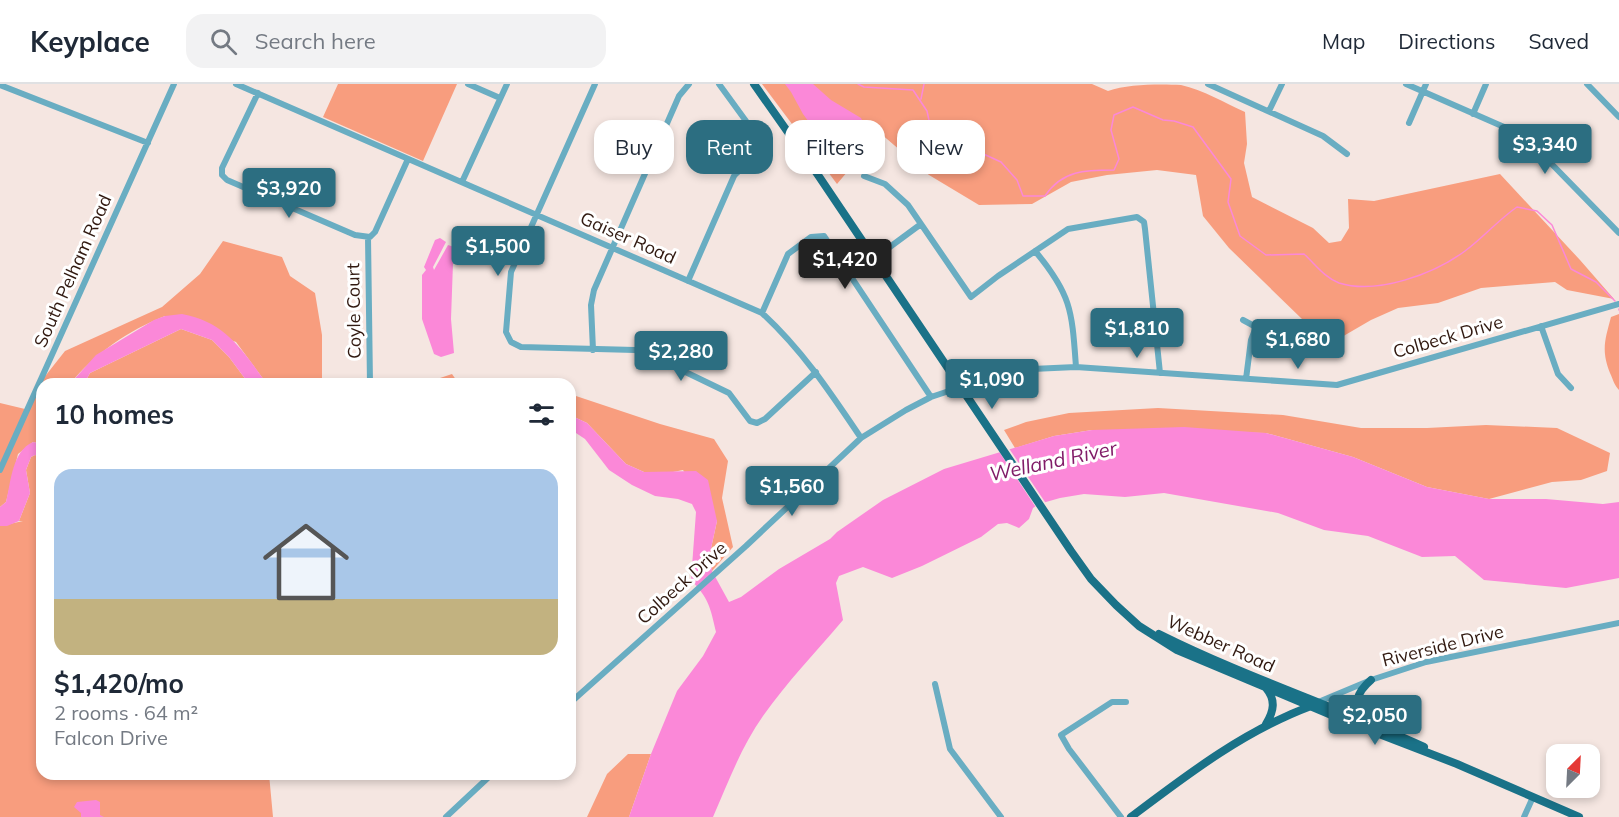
<!DOCTYPE html>
<html lang="en">
<head>
<meta charset="utf-8">
<style>
  :root { --surface:#fff; --page:#f2f2f3; --text:#1f2937; --muted:#747a83; --line:#e0e1e3; --accent:#2c6e81 }
  body { margin:0; font-family:Mulish,sans-serif; background:var(--page); color:var(--text); height:100vh; display:flex; flex-direction:column; font-size:22px; white-space:nowrap }
  * { box-sizing:border-box; margin:0 }
  p { font-size:20px; color:var(--muted) }
  .icon { flex:none; width:33px; height:33px; fill:none; stroke:currentColor; stroke-width:2; stroke-linecap:round; stroke-linejoin:round }
  .map { position:relative; flex:1; overflow:hidden }
  .drawer { position:absolute; left:36px; top:294px; width:540px; height:402px; display:flex; flex-direction:column; background:var(--surface); border-radius:18px; box-shadow:0 3px 9px #0003 }
  .drawer>* { flex:none }
  .guide { position:absolute; left:594px; top:36px; width:570px; height:54px; display:flex; gap:12px }
  .needle { width:39px; rotate:24deg }
  .controls { position:absolute; left:1546px; top:660px; display:grid; gap:12px }
  .controls a { display:grid; place-items:center; width:54px; height:54px; border-radius:12px; background:var(--surface); box-shadow:0 3px 9px #0003; font-size:30px }
  .price { position:absolute; translate:-50% -51px; padding:0 14px; border-radius:6px; background:var(--accent); color:#fff; font-size:20px; line-height:39px; filter:drop-shadow(0 2px 3px #0008) }
  .price::after { content:''; position:absolute; left:50%; top:36px; width:18px; height:14px; margin-left:-9px; background:inherit; clip-path:polygon(0 0,100% 0,50% 100%) }
  .price.selected { background:#222; color:#fff }
  ul { padding:0; list-style:none }
  li { display:grid; align-content:center; gap:12px; height:318px; padding:0 18px }
  li span { display:grid; place-items:center; height:186px; border-radius:18px; color:#555 }
  li>.icon { margin-inline-start:auto }
  span .icon { width:108px; height:108px; fill:#fffc; stroke-width:1 }
  li b { font-size:26px }
  h2 { display:flex; justify-content:space-between; align-items:center; height:72px; padding:0 18px; font-size:26px }
  .pill { padding:0 21px; border-radius:18px; background:var(--surface); box-shadow:0 3px 9px #0003; font-size:21px; line-height:54px }
  .pill.selected { background:var(--accent); color:#fff }
  header { display:flex; align-items:center; gap:36px; box-sizing:border-box; height:84px; padding:0 30px; background:var(--surface); border-bottom:2px solid var(--line) }
  header strong { font-size:28px }
  nav { display:flex; gap:33px; margin-inline-start:auto; font-size:21px }
  .search { width:420px; height:54px; background:var(--page); display:flex; align-items:center; gap:15px; box-sizing:border-box; padding:0 21px; border-radius:18px; color:var(--muted); font-size:22px }
  .map>svg:first-child { display:block }
</style>
</head>
<body>
<header>
<strong>Keyplace</strong>
<div class="search"><svg class="icon" aria-label="search" viewBox="0 0 24 24"><circle cx="10" cy="10" r="6"/><path d="M15 15l6 6"/></svg>Search here</div>
<nav><a>Map</a><a>Directions</a><a>Saved</a></nav>
</header>
<div class="map">
<svg width="1619" height="733" viewBox="0 0 1619 733">
  <rect width="100%" height="100%" fill="#f5e6e1"/>
  <!-- green -->
  <path fill="#f89d7e" d="M338,0h119l-34,77 -100,-44z
    M762,0h330l16,7c20,-7 51,-7 73,-6 22,5 44,18 64,27l2,32 -3,19 8,34 61,31 16,15 12,-2 8,-13 -1,-29 26,2 126,-27 80,86 34,39 -47,-9 -12,-8 -74,6 -43,15 -40,5 -27,12 -55,32 -9,-5 -4,-27 -74,-72 -26,-32 -7,-41 -39,-5 -50,5 -36,7 -39,22 -53,1 -50,-30 -49,-42 -43,51z
    M223,157l59,16 8,19 25,17 7,42v49h-55l-31,-42 -71,-26c-36,14 -71,38 -95,68h-28v60l-9,-2 -15,12 -12,48 -6,5v-104l25,6 10,-20 30,-38 97,-44 38,-33z
    M1619,230v76c-5,-5 -6,-11 -9,-17 -9,-23 -5,-33 1,-56z
    M181,245l31,11 17,17 20,27h-165l6,-11z
    M452,290l7,10h-31v-2z
    M570,310l90,30 54,15 14,22 -6,37 11,49 -21,24 -2,-18 7,-32 -34,-51 -15,3 -24,-1 -18,-8 -39,-41 -17,-8z
    M1158,324l125,7 78,13h66l59,-3 71,3 53,25 -3,18 -26,9 -29,2 -63,17 -62,-12 -74,-30 -87,-24 -174,-3 -38,6 -39,12 -11,-18 22,-8 43,-9z
    M35,371l7,2v317h227l4,43h-273v-291l23,-5h-4l11,-28 -4,-23 5,-13z
    M628,670h23l-22,63h-42l20,-43z"/>
  <!-- water -->
  <path fill="#fb88d8" d="M785,0h28l18,16 30,18 3,6 -2,6 -10,9 -18,-19h-3l-1,3c8,10 22,22 6,30l-5,-1 -28,-38 -12,-22z
    M440,154l6,4 -13,25 1,3 14,-25 6,2 2,3 -3,13 -2,56 3,34 -13,4 -7,-3 -12,-35v-44l4,-5 -2,-3 11,-27z
    M182,230c44,8 61,37 85,70h-18l-20,-27 -17,-17 -31,-11 -91,44 -6,11h-14l26,-29 58,-35 11,-4z
    M570,331l17,8 39,41 18,8 52,-1 12,9 9,41 -7,32 2,18 17,31 12,-5 38,-28 51,-30 7,-7 46,-32 61,-31 110,-33 38,-6 92,-3 82,6 87,24 74,30 62,12h57l57,5 16,-2v76l-53,10 -82,-8 -29,-24 -33,1 -54,-21 -44,-6 -46,-17 -114,-20 -39,4 -41,-3 -24,4 -21,6 -6,4 -4,11 -10,9 -12,-5 -9,1 -17,13 -59,29 -30,12 -29,-11 -24,9 -3,7 7,37c-27,32 -56,62 -80,96 -22,31 -35,67 -50,101h-84l22,-63 26,-63 26,-35 13,-24c-6,-26 -7,-33 -25,-52l5,-68 -4,-8 -14,-5 -23,-3 -23,-11 -23,-15 -24,-31 -15,-10z
    M33,358l9,2v13l-7,-2 -4,2 -5,13 4,23 -11,28 -12,5h-7v-19l6,-5c5,-20 6,-51 27,-60z
    M96,716l4,2v13l4,2h-23v-4l-7,-6 3,-5z"/>
  <!-- pier -->
  <path fill="#f5e6e1" d="M1008,363l39,58 -10,4 -39,-59z"/>
  <g fill="none" stroke-linecap="round" stroke-linejoin="round">
    <!-- stream -->
    <path stroke="#fb88d8" stroke-width="1.5" d="M858,0l6,3 49,3 14,21 3,14 14,11 57,26 16,18 6,16h22c17,-26 41,-26 69,-26l5,-11 -8,-29 3,-15 19,-8 30,13 11,1 19,6 38,52 -3,23 12,34 26,19 38,-1c11,10 21,24 35,29 38,12 95,-9 126,-32 18,-13 33,-31 52,-44l20,4 15,14 19,44 25,13 19,19
      M921,15l3,-15
      M1619,225v1"/>
    <!-- minor -->
    <path stroke="#69adc2" stroke-width="6" d="M236,0l526,229c41,38 68,79 99,125
      M468,0l32,14
      M595,0l-84,188 -5,60 5,10 10,5 114,3 9,2 85,41 21,28 7,2 8,-4 51,-47
      M1208,0l115,52 24,18
      M1406,0l114,50 18,16 81,83
      M1587,0l32,33
      M0,1l148,58
      M258,9l-36,75v7l5,5 128,55 15,2 5,-5 33,-73
      M1269,27l13,-27
      M1473,30l13,-30
      M1409,39l17,-39
      M864,92l21,8 23,21 63,92 27,-21 70,-47 69,-12 7,5 1,7 15,144
      M462,98l45,-98
      M368,153l2,147
      M1035,167c37,44 37,61 41,116
      M875,174l46,-34
      M688,197l46,-105c9,-12 31,-14 28,-33l-43,-59
      M762,229l26,-59 23,-17 13,-1 107,161
      M1243,236l13,7 -5,13 -5,39
      M1541,242l17,48 13,14
      M593,266l-2,-45 3,-15 85,-194 10,-12
      M1032,285l44,-2 261,18 282,-81
      M0,386l174,-386
      M935,600l15,65 51,68
      M570,619l176,-157 115,-108 45,-28 25,-13 30,-10
      M1316,619l55,-23 55,-18 193,-39
      M446,733l46,-43
      M1121,733l-52,-68 -8,-14 51,-33h14
      M1524,733l9,-20"/>
    <!-- major -->
    <path stroke="#1a7288" stroke-width="8" d="M754,0l64,91 253,376 20,28 25,26 23,21 38,24 171,72 109,42 122,53
      M1159,550c86,43 178,73 265,113
      M1266,604c10,12 8,23 0,36
      M1366,635c-15,-13 -9,-27 5,-39
      M1131,733c57,-43 113,-86 180,-111"/>
  </g>
  <g text-anchor="middle" stroke-width="6" stroke-linejoin="round" paint-order="stroke">
    <!-- street labels -->
    <g font-size="18" fill="#311910" stroke="#fff">
      <text transform="translate(628 154) rotate(24)" y="6">Gaiser Road</text>
      <text transform="translate(73 187) rotate(-66)" y="6">South Pelham Road</text>
      <text transform="translate(354 227) rotate(-91)" y="6">Coyle Court</text>
      <text transform="translate(1448 253) rotate(-16)" y="6">Colbeck Drive</text>
      <text transform="translate(682 499) rotate(-42)" y="6">Colbeck Drive</text>
      <text transform="translate(1221 560) rotate(24)" y="6">Webber Road</text>
      <text transform="translate(1443 562) rotate(-14)" y="6">Riverside Drive</text>
    </g>
    <!-- water labels -->
    <g font-size="20" font-style="italic" fill="#811c68" stroke="#fff">
      <text transform="translate(1053 377) rotate(-12)" y="7">Welland River</text>
    </g>
  </g>
</svg>
<div class="controls">
<a><svg class="needle" viewBox="-14 -14 28 28"><path d="M0-13l5 13h-10z" fill="#e53935"/><path d="M0 13l5-13h-10z" fill="#747a83"/></svg></a>
</div>
<b class="price" style="left:1545px;top:91px">$3,340</b>
<b class="price" style="left:289px;top:135px">$3,920</b>
<b class="price" style="left:498px;top:193px">$1,500</b>
<b class="price selected" style="left:845px;top:206px">$1,420</b>
<b class="price" style="left:1137px;top:275px">$1,810</b>
<b class="price" style="left:1298px;top:286px">$1,680</b>
<b class="price" style="left:681px;top:298px">$2,280</b>
<b class="price" style="left:992px;top:326px">$1,090</b>
<b class="price" style="left:792px;top:433px">$1,560</b>
<b class="price" style="left:1375px;top:662px">$2,050</b>
<div class="guide">
<a class="pill">Buy</a>
<a class="pill selected">Rent</a>
<a class="pill">Filters</a>
<a class="pill">New</a>
</div>
<section class="drawer">
<h2>10 homes<svg class="icon" aria-label="filters" viewBox="0 0 24 24"><path d="M4 7h16M4 17h16"/><circle cx="9" cy="7" r="2"/><circle cx="15" cy="17" r="2"/></svg></h2>
<ul>
<li><span style="background:linear-gradient(#a9c7e8 70%,#c2b280 0)"><svg class="icon" aria-label="home" viewBox="0 0 24 24"><path d="M3 11l9-7 9 7M6 9v11h12V9"/></svg></span><div><b>$1,420/mo</b><p>2 rooms · 64 m²</p><p>Falcon Drive</p></div></li>
</ul>
</section>
</div>
</body>
</html>
